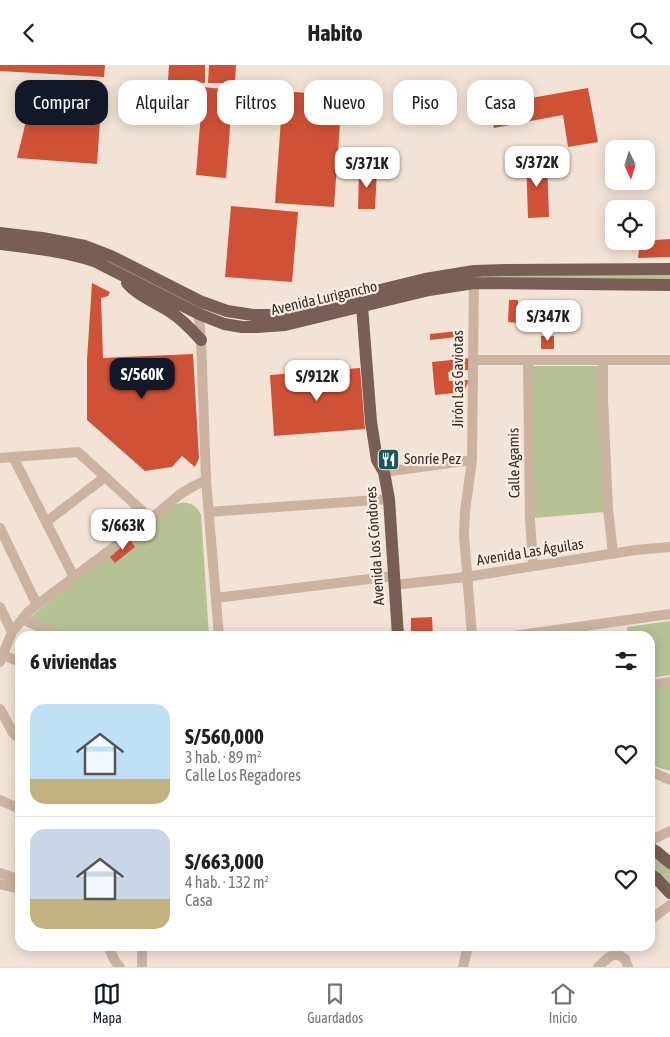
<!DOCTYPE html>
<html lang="es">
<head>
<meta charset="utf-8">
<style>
  :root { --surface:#fff; --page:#f6f6f6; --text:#202124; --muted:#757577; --line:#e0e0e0; --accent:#111827 }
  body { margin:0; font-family:"Asap Condensed",sans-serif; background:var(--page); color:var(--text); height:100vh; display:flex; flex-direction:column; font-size:19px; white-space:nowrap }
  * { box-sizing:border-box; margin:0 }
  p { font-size:16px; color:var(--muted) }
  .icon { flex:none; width:28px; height:28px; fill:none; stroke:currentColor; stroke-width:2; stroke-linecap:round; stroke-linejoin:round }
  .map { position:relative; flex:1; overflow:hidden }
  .side { position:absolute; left:15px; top:566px; width:640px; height:320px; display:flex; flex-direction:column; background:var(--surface); border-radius:15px; box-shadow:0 2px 12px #0003 }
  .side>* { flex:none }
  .hud { position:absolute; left:15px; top:15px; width:640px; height:45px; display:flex; gap:10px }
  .needle { width:32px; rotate:176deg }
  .fabs { position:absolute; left:605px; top:75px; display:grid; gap:10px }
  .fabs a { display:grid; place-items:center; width:50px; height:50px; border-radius:10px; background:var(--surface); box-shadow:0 2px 12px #0003; font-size:25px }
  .price { position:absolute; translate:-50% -42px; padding:0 11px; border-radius:10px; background:#fff; color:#222; font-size:16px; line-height:32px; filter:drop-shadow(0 1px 2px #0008) }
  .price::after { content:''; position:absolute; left:50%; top:30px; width:15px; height:11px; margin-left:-8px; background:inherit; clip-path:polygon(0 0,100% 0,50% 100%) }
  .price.active { background:var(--accent); color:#fff }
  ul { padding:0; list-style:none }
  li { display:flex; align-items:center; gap:15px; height:125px; padding:0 15px }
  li+li { border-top:1px solid var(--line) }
  li span { display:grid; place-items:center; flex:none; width:140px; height:100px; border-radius:15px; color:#555 }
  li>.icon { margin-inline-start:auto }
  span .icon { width:60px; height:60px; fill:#fffc; stroke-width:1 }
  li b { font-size:21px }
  h2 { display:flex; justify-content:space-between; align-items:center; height:60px; padding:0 15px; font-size:21px }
  .tag { padding:0 18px; border-radius:15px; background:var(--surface); box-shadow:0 2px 12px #0003; font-size:18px; line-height:45px }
  .tag.active { background:var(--accent); color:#fff }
  header { display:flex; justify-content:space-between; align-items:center; height:65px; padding:0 15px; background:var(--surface); font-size:22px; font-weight:700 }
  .dock { display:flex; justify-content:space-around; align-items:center; height:70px; border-top:1px solid var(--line); background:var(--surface); font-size:14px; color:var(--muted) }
  .dock a { display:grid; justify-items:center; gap:2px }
  .dock .active { color:var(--accent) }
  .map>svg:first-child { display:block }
</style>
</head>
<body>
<header><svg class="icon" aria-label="back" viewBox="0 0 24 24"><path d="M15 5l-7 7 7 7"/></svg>Habito<svg class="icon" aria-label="search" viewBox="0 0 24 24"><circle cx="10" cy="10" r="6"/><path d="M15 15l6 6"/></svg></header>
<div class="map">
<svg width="670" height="902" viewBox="0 0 670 902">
  <rect width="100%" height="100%" fill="#f3e3d6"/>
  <!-- green -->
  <path fill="#b6c295" d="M670,209v7l-183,-2v-3z
    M531,301h67l7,146 -71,6z
    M180,438c11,-1 15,2 21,11l8,122h-140l-40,-17 5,-5 140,-109z
    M670,556v54l-20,3v-42h-23v-9z
    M670,619v87l-20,-6v-78z
    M650,787l20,17v19l-20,-20z"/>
  <!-- building -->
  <path fill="#cf5237" d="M0,0h105l-1,12 -104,-6z
    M169,0h36v18l-37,-2z
    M209,0h27l-1,18h-27z
    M203,22l30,3 -7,88 -30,-3z
    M588,23l10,54 -30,5 -5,-32 -69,13 -4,-23z
    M20,26l84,3 -1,22 -84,-3z
    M283,26l59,5 -8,111 -59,-4z
    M27,52l73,5 -3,42 -80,-6z
    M547,92l2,60 -21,1 -2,-60z
    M359,105h18l-2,39h-17z
    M231,141l67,6 -6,70 -67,-5z
    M670,174v18l-32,1 2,-17z
    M92,218l18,9 -2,4 -7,2 2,60 90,-4 6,104 -4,9 -13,-11 -10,11 -27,4 -58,-51v-60z
    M509,235h9v23l-10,-1z
    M458,266l-1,6 -27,3v-6z
    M541,271h13v13h-13z
    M470,293l-2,12 -20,2 1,9 20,-1 -5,12 -29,3 -3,-33z
    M360,303l5,61 -91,7 -4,-61z
    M130,475l5,7 -20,16 -5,-6 5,-4 -1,-1z
    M432,552l1,19h-22v-18z"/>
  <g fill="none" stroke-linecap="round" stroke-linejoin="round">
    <!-- minor -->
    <path stroke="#cbb2a1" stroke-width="10" d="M198,243l3,32 5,140 13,156
      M473,295h197
      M528,295l2,159 3,47
      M603,295v39l5,110 5,45
      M13,392l61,120
      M0,393l78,-6 73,67
      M384,407l88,-12
      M209,447l180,-13
      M46,457l59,-45
      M0,463l37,77
      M394,520l72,-8 169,-27 35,-3
      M216,533l178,-22
      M0,542l12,25
      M22,554l37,17
      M472,571l-8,-101 1,-24 7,-51 2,-184
      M513,571l157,-22
      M3,590l17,7
      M0,597l12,-30 17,-21 122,-92 28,-24 13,-8 14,-7
      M650,620l20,-3
      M0,644l13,24 7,7
      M650,706l20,9
      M0,735l20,9
      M650,776l20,-10
      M0,808l20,7
      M0,819l20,5
      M650,855l20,-15
      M109,881c2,9 5,15 11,21
      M142,881v21
      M616,888l9,6 3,8
      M463,902l5,-21
      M598,902l10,-9 8,-5 4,-7"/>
    <!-- major -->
    <path stroke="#785e54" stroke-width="12" d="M0,168l42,5 43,8 26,10 91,46 25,9 26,4h25l147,-36 49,-8 30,-1 166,-1
      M0,179c32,4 63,7 94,17l105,53 25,10 18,3h15l28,-2 144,-35 45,-7 196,2
      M127,218c11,13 28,19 42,28 13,8 23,19 32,29
      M362,241l9,116 6,38 7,12 5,27 9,137
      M650,783l7,4 13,11
      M650,809l7,5 13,14"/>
  </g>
  <!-- icons -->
  <defs>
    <symbol id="restaurant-square" viewBox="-11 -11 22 22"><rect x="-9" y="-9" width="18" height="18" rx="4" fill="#175959" stroke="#faeee2"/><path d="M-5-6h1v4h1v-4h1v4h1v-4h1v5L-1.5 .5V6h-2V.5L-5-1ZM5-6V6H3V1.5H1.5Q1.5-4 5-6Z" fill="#fff"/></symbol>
  </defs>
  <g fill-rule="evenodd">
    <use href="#restaurant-square" x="376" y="382" width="25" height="25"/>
  </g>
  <g text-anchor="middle" stroke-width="4.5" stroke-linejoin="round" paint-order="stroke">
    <!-- street labels -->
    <g font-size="15" fill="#352925" stroke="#faeee2">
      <text transform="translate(324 233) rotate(-13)" y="5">Avenida Lurigancho</text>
      <text transform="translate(458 314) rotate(-90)" y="5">Jirón Las Gaviotas</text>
      <text transform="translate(514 398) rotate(-91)" y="5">Calle Agamis</text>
      <text transform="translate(375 481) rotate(-94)" y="5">Avenida Los Cóndores</text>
      <text transform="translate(530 487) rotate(-9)" y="5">Avenida Las Águilas</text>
    </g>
    <!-- poi labels -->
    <g font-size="15" fill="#352925" stroke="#faeee2" text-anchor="start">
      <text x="404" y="399">Sonríe Pez</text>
    </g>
  </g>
</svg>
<div class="fabs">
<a><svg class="needle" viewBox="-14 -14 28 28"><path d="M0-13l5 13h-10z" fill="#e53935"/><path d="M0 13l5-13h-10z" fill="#757577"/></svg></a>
<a><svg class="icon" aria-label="locate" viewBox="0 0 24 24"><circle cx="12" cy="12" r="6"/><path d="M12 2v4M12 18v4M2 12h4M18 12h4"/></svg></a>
</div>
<b class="price" style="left:537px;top:123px">S/372K</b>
<b class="price" style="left:367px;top:124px">S/371K</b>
<b class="price" style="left:548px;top:277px">S/347K</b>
<b class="price active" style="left:142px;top:335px">S/560K</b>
<b class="price" style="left:317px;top:337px">S/912K</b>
<b class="price" style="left:123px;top:486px">S/663K</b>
<div class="hud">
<a class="tag active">Comprar</a>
<a class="tag">Alquilar</a>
<a class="tag">Filtros</a>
<a class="tag">Nuevo</a>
<a class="tag">Piso</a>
<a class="tag">Casa</a>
</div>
<section class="side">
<h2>6 viviendas<svg class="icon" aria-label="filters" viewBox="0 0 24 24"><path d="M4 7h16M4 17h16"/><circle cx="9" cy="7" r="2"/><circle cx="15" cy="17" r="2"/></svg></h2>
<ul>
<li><span style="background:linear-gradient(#bfe0f5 75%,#c2b280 0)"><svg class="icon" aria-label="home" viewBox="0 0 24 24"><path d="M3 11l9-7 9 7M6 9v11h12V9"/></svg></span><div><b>S/560,000</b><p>3 hab. · 89 m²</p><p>Calle Los Regadores</p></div><svg class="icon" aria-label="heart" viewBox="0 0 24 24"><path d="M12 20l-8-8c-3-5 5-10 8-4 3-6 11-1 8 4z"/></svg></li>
<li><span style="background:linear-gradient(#c9d6e8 70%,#c2b280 0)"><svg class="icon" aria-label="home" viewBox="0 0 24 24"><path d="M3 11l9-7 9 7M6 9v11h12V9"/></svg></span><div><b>S/663,000</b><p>4 hab. · 132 m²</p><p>Casa</p></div><svg class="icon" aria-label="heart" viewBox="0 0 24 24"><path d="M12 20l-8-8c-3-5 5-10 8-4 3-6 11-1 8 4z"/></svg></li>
</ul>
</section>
</div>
<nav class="dock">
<a class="active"><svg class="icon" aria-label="map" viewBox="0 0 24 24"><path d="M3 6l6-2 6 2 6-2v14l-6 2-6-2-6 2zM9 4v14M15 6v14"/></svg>Mapa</a>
<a><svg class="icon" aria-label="saved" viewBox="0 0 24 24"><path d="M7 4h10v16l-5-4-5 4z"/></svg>Guardados</a>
<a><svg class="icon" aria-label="home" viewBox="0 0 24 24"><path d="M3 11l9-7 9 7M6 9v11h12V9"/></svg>Inicio</a>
</nav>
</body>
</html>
